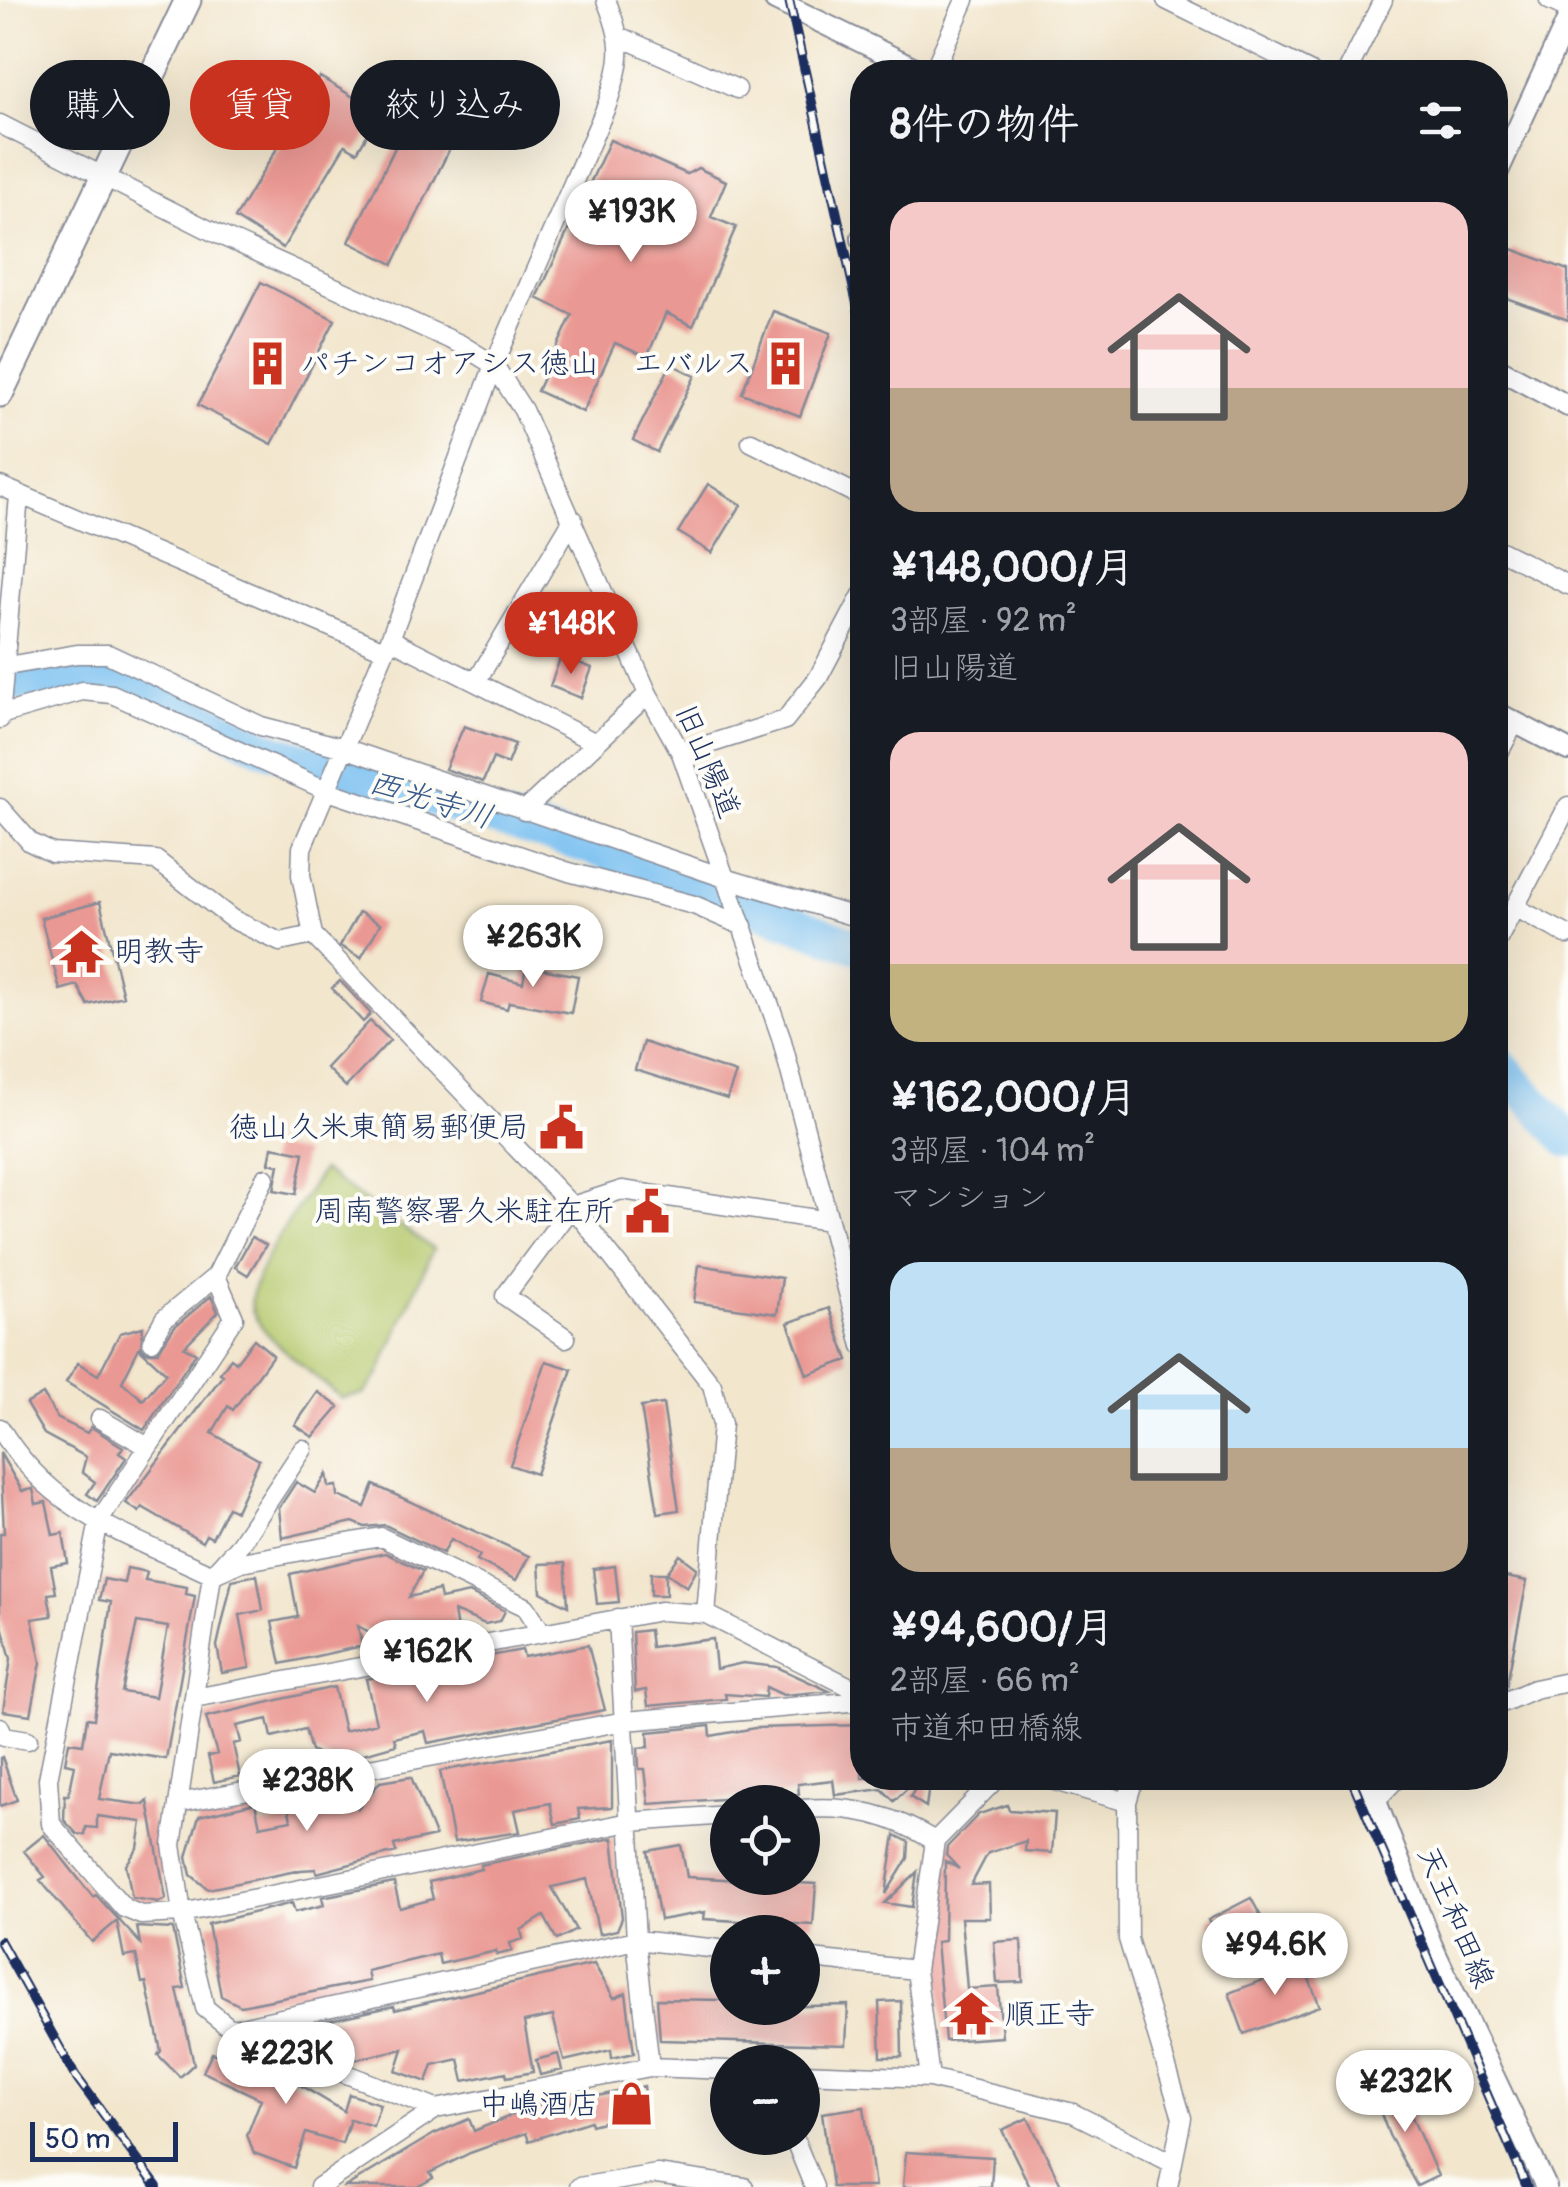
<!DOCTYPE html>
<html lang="ja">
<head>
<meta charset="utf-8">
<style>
  :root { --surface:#171b24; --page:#20242c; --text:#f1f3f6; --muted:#9ea1a6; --accent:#c8321e }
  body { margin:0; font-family:Pangolin,"Klee One",sans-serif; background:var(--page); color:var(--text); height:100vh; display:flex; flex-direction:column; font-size:38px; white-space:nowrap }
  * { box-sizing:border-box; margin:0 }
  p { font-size:32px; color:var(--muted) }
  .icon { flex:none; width:55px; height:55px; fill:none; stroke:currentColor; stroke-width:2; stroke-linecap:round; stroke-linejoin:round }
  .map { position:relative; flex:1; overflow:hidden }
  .side { position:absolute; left:850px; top:60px; width:658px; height:1730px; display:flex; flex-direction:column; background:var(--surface); border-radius:40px; box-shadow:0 10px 40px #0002 }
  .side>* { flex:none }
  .hud { position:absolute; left:30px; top:60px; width:670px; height:90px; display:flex; gap:20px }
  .tools { position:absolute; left:710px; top:1785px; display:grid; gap:20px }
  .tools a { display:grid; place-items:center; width:110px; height:110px; border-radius:50%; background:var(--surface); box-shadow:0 10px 40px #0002; font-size:50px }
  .scale { position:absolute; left:30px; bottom:25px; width:148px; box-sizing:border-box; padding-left:10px; border:5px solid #1b2f5e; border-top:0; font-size:28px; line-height:35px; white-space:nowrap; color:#1b2f5e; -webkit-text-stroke:8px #fdfcf7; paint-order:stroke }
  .price { position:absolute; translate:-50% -85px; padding:0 22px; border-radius:35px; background:#fff; color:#222; font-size:32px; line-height:65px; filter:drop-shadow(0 2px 5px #0008) }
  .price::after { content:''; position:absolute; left:50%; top:60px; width:30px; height:22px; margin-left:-15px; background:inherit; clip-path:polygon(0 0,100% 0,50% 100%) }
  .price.active { background:var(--accent); color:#fff }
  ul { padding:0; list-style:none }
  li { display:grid; align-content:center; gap:20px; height:530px; padding:0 40px }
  li span { display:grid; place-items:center; height:310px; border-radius:30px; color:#555 }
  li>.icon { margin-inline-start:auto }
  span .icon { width:180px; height:180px; fill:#fffc; stroke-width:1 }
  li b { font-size:42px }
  h2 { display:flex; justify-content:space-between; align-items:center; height:120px; padding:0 40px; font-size:42px }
  .pill { padding:0 35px; border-radius:45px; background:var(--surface); box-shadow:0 10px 40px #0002; font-size:35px; line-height:90px }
  .pill.active { background:var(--accent); color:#fff }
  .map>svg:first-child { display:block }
</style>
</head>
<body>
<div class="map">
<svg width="1568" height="2187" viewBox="0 0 1568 2187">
  <rect width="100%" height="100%" fill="#fdfcf7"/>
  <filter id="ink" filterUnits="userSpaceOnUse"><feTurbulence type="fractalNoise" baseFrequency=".01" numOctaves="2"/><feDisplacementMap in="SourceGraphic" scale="20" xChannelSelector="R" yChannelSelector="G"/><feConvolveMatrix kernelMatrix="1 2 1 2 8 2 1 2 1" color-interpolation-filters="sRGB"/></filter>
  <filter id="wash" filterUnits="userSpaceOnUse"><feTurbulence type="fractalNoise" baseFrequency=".0048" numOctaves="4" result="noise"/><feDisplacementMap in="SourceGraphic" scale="40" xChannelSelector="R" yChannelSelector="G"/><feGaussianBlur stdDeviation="2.25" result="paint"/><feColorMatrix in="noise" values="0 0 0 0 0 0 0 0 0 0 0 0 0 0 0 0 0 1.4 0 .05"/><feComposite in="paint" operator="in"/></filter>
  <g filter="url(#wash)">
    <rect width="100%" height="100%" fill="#f2e6cd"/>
    <!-- green -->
    <path fill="#b4c86b" stroke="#687c64" stroke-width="2.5" d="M322,1170l111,79 -54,125 -15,20 -23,4c-21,-19 -83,-63 -89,-89 -7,-33 52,-109 70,-139z"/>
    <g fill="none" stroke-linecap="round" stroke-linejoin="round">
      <!-- river -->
      <path stroke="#79c0f1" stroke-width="35" d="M0,685l117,-10 149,73 339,104 257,96
        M1495,1059l73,81"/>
    </g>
    <g id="blocks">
      <!-- building -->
      <path fill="#ea9893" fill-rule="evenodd" d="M320,77l60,36 -23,39 -12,-7 -62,103 -48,-30z
        M405,127l45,21 -57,116 -44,-22z
        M610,140l77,34 11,-6 28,13 -15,36 25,10 -43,99 -27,-13 -19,44 -32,-14 -32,69 -46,-21 35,-76 -35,-17z
        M1512,249l56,21v50l-73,-26z
        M261,282l74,38 -63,124 -74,-39z
        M773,311l58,22 -31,83 -58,-23z
        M671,364l24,12 -38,76 -24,-12z
        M708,484l33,21 -29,48 -34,-21z
        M561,656l31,12 -11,30 -31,-12z
        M464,726l51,18 -8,20 -14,-6 -10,24 -38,-13z
        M100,902l23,94 -35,9 -11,-20 -17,5 -19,-72z
        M359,912l21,12 -19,34 -21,-12z
        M526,966l52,10 -7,37 -62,-11 -2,7 -26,-7 8,-28 34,9z
        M340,981l31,33 -8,8 -31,-34z
        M370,1021l20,19 -44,47 -20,-19z
        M643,1042l93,31 -9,26 -92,-29z
        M272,1147l32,6 -8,41 -22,-4 5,-25 -10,-2z
        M252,1237l14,8 -18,30 -13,-8z
        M699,1265l83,13 -5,36 -83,-12z
        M211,1296l7,16 -34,35 12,6 -52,77 -78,-48 12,-19 20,12 22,-42 23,-6 -2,20 6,5h11l16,-25zM139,1348l27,25 -23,27 -21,-18z
        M829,1308l19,52 -41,15 -19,-52z
        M254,1339l19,16 -40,55 -5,-4 -16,27 47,27 -23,51 -8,-4 -16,31 -6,-3 -4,7 -60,-35 -3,5 -13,-9 97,-128 -3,-2 11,-15 5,4z
        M546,1361l26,8 -36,105 -26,-9z
        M318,1392l21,15 -26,30 -18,-12z
        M43,1394l14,24 30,15 4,-6 32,20 -4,6 7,5 -29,43 -10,-7 8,-12 -13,-10 4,-15 -42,-23 -18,-30z
        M663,1404l16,106 -21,3 -17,-106z
        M0,1453l22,38 11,-2 3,15 10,-2 7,33 10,-2 5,30 -17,3 5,27 -8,1 4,22 -20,3 9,43 -10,53 -28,-4 8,-52 -11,-41v-85h4z
        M327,1474l2,13 8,-1 1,10 27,11 9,-22 155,71 -13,24 -39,-20 3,-5 -29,-16 -8,14 -58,-28 -20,2 -12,-5 -71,16 -3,-30 17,-26 19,11z
        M385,1553l38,18 -14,26 30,-7 2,9 28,-6 36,18 -5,10 -15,3 -31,-13 3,19 -67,13 -32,-17 4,20 -81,18 -9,-42 26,-5 -8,-43z
        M680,1555l17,13 -10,19 -20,-14z
        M565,1563l1,11 2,32 -27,-14 -2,-28z
        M615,1566l4,36 -22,2 -4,-35z
        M127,1568l20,4 -2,8 42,7 -1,7 9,2 -29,163 -57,-9 -10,49 45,6 4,-4 18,98 -7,3 -27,-4 -6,-33 12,-17 4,-26 -45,-6v12l-11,-1 -1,8 -8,-1 -13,-14 1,-25h4l6,-30 -10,-2 4,-21 14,2 4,-26 7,1 17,-117 -12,-2 5,-21 20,4zM137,1622l31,5 -13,70 -33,-5z
        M651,1573h15v22h-15z
        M257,1575l6,35 -23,5 10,53 -28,5 -5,-27 15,-66z
        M1495,1575l32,6 -21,107 -11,4z
        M649,1630l2,17 62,-8 3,30 27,-6 34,4 52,24 -46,4 -17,-8 -1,10 -40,-3 1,5 -78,7 -2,-16 -11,2 -3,-60z
        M588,1645l17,65 -177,33 -3,-12 -31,7 2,7 -61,17 -24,-11 -6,-22 -33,8 -4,-18 -31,7 4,16 -8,2 7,32 -26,6 -6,-26 9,-2 -11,-37 128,-30 10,44 32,-8 -10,-44 156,-29 2,7z
        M862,1725v53h34l11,11 -13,12 -12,-12 -47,6 -2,-15 -35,4 1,10 -150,10 -4,-35h-6l-1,-21 11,-1 -1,-15 62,-6 1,10 44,-8z
        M612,1740v67l-34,2 2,10 -25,5 -5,-21 -35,7 5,22 -66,10 -14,-71z
        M2,1757l15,43 -17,6v-48z
        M411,1777l24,59 -41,9 2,7 -79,21 -1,-4 -15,1 -93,19 -17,-14 -4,-18 12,-41 56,-13 5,23 31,-6 -5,-24 67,-12 5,24 22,-26z
        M922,1778h8l-4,29 -16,-10z
        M1007,1805l2,5 46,3 -3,40 -27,-2 1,-10 -38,12 -17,32 18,-1 1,34h-29l6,71 31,-2 4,50 -57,4 -9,-99 8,-1 1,-80 14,8 -13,-14 1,-8 32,-33z
        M44,1835l49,62 3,-2 44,48 -3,-16 36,2 12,59 -8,1 17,75 -14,13 -22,-22 3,-4 -15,-69 -4,1 -6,-28 -12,2 -7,-36 -25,21 -52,-62 5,-3 -21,-26z
        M895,1835l14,7 -1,16 -22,36z
        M613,1838l9,80 -5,12 -18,4 -12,-55 -35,8 24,43 -19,10 -13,-24 -23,14 2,9 -13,4 2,8 -15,4 -1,-4 -56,13 -2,-10 -71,17 2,10 -128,25 -20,-10 -13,-72 84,-21 3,9 29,-7 -2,-8 72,-14 6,25 33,-9 -4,-17 52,-13 -1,-4z
        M681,1845l6,32 129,7 -3,41 -109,-6 1,-7 -45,8 -12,-69z
        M917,1872l-5,35 -27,-4z
        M1251,1898l14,26 -43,23 -14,-27z
        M1021,1940l2,42 -26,1 -3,-41z
        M1301,1959l19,47 -76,28 -15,-41 47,-18 -3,-5z
        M594,1964l20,34 12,-5 8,60 -22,5 -1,-8 -47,11 -11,-45 -29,6 9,50 -26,5 -1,-5 -42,9 -5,-22 -26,6 -6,17 -31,-11 7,-22 -55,12 -4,-20 -31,7 -24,-19 105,-23 1,4z
        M657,1999l71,1v8l120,-3 -2,40 -186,-5z
        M901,2001l1,56h-21l-2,-55z
        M227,2042l117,69 5,-17 31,10 -7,22 -23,-7 -8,25 -36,-11 -12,35 -40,-15 -7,-18 14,-36 -58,-27 9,-19 9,3z
        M558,2054l4,16 -22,5 -4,-15z
        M644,2086l4,35 -29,1 -1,-4 -27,7 -1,-4 -61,20 -3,-8 -56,20 -40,20 3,5 -16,9h-72l89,-53 35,-15 5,12 77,-32 8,-1 2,6z
        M1398,2086l40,90 -21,10 -28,-51 -15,-40z
        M864,2107l11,80h-43l-10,-74z
        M1028,2118l34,69h-32l-28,-57z
        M906,2152l87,5 -2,30h-88z"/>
    </g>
  </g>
  <g filter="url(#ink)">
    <use href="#blocks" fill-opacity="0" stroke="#868a96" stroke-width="2.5"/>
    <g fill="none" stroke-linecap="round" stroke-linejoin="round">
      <defs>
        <path id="minor" d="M606,0c19,45 16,59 1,105l-113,260 -104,274 -88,209 -1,27 12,60 259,271 140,179 10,39 -16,190
          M1166,0l145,72
          M1549,0l19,9
          M621,37l116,52
          M933,72l32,-72
          M1347,72l36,-72
          M0,124l213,108 247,112 34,21 29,45 125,284 33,59 100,284 81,309
          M751,442l111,55
          M0,486l384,164
          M1495,548l73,37
          M390,639l206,104
          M7,666l70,-12h31l153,72 83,22 381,130 137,41
          M476,682l97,-163
          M0,715l82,-24 30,3 216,97 241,81 125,33 49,21
          M0,719l19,-223
          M681,753l104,-33 33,-42 44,-83
          M1495,760l20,-38
          M0,808l30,34 22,11 104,7 76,59 48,23 33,-7
          M524,811l124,-117
          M1516,908l52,27
          M1495,945l73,-139
          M265,1178l-49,98 18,42 -135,203 -51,258 3,45 73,84 17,7 41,-2 448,-91 98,-7
          M566,1338l-61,-42 67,-90 50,-16 207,31
          M152,1341l12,-22 52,-43
          M100,1419l48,28
          M0,1428c51,85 126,106 212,147l29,-13 140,-25 145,70 15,24
          M303,1449l-63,95 -28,31 -40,270 10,68 23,95 26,21 205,80
          M618,1618l18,322 14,127
          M194,1698l466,-87 46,3 156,79
          M1495,1706l39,-17 34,-7
          M0,1727l4,9 24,4
          M1044,1778l83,24
          M1134,1778l-7,24 1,137 54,179 -14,69
          M1376,1800l21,-22
          M178,1803l447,-82 237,-20
          M802,1809c51,-4 90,6 133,32
          M802,1958l114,12
          M232,2029l404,-89 92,10
          M802,2073l128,5 143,35 99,50
          M930,2078l-14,-108 19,-129 62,-63
          M794,2138l20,49
          M319,2187l117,-78 214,-42 78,3
          M579,2187l78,-13 87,13"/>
        <path id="tertiary" d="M775,0l148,72
          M1495,178l73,-159
          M862,237v2
          M1495,367l73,39
          M1495,712l73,38
          M1367,1778l65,168 114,241"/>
        <path id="secondary" d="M0,394l188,-394"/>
      </defs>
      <!-- minor casing -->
      <use href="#minor" stroke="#868a96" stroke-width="21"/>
      <!-- tertiary casing -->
      <use href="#tertiary" stroke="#868a96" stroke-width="24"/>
      <!-- secondary casing -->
      <use href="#secondary" stroke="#868a96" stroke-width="29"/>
      <!-- minor -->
      <use href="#minor" stroke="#fff" stroke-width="18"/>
      <!-- tertiary -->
      <use href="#tertiary" stroke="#fff" stroke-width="20"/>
      <!-- secondary -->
      <use href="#secondary" stroke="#fff" stroke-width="25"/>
      <defs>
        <path id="rail" d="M789,0l73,326
          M1351,1778l176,409
          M0,1941l75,134 82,112"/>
      </defs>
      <!-- rail casing -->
      <use href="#rail" stroke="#1b2f5e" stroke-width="10"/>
      <!-- rail -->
      <use href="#rail" stroke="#fdfcf7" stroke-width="6" stroke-dasharray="19" stroke-linecap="butt"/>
    </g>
  </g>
  <!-- icons -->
  <defs>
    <symbol id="building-bare" viewBox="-9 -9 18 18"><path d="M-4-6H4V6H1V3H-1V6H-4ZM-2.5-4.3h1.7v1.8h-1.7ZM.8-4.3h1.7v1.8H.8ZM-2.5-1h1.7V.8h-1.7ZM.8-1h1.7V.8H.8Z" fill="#c8321e" stroke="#fdfcf7" stroke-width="2.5" paint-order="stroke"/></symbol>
    <symbol id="temple-bare" viewBox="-9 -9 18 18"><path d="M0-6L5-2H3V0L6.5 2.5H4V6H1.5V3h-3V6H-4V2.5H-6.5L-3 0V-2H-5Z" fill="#c8321e" stroke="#fdfcf7" stroke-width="2.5" paint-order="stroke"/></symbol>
    <symbol id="civic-bare" viewBox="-9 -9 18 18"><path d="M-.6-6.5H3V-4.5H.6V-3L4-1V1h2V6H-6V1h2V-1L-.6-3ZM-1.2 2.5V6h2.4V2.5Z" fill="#c8321e" stroke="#fdfcf7" stroke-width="2.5" paint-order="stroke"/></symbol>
    <symbol id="shop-bare" viewBox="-9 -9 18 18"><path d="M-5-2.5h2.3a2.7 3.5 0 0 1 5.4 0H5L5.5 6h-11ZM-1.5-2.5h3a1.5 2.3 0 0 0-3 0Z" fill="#c8321e" stroke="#fdfcf7" stroke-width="2.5" paint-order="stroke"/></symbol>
  </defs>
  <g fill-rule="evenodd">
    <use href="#building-bare" x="236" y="332" width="63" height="63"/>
    <use href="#building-bare" x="754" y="332" width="63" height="63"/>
    <use href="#temple-bare" x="50" y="920" width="63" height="63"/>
    <use href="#civic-bare" x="530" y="1096" width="63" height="63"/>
    <use href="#civic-bare" x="616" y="1180" width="63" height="63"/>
    <use href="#temple-bare" x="940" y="1982" width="63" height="63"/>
    <use href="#shop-bare" x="600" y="2072" width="63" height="63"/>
  </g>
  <g text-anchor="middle" stroke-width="8" stroke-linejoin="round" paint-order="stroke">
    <!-- poi labels -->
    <g font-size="30" fill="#1b2f5e" stroke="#fdfcf7" text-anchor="end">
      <text x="300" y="373" text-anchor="start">パチンコオアシス徳山</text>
      <text x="753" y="373">エバルス</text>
      <text x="114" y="961" text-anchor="start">明教寺</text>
      <text x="529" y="1137">徳山久米東簡易郵便局</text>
      <text x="614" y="1221">周南警察署久米駐在所</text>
      <text x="1005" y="2024" text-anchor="start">順正寺</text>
      <text x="599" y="2114">中嶋酒店</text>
    </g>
    <!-- street labels -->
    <g font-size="30" fill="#1b2f5e" stroke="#fdfcf7">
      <text transform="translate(708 761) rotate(67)" y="10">旧山陽道</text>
      <text transform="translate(1456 1917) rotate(67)" y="10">天王和田線</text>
    </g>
    <!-- water labels -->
    <g font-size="32" font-style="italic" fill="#375a8a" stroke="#fdfcf7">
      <text transform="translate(431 799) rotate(17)" y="11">西光寺川</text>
    </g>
  </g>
</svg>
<div class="tools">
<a><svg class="icon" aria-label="locate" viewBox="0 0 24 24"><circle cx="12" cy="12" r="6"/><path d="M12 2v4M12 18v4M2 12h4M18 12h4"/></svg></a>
<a>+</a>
<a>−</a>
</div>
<div class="scale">50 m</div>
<b class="price" style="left:631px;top:265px">¥193K</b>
<b class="price active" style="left:571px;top:677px">¥148K</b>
<b class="price" style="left:533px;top:990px">¥263K</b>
<b class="price" style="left:427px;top:1705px">¥162K</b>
<b class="price" style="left:307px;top:1834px">¥238K</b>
<b class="price" style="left:1275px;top:1998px">¥94.6K</b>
<b class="price" style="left:286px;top:2107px">¥223K</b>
<b class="price" style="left:1405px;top:2135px">¥232K</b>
<div class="hud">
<a class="pill">購入</a>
<a class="pill active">賃貸</a>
<a class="pill">絞り込み</a>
</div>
<section class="side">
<h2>8件の物件<svg class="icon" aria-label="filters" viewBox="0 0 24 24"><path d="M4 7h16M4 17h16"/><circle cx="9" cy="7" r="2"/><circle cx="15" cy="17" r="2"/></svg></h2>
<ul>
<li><span style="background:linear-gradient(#f6c9c9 60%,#b9a48a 0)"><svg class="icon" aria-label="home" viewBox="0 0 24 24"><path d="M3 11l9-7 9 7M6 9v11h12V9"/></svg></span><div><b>¥148,000/月</b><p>3部屋 · 92 m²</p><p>旧山陽道</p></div></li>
<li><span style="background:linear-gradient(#f6c9c9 75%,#c2b280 0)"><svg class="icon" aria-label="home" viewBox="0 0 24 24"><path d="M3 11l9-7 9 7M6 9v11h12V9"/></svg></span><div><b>¥162,000/月</b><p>3部屋 · 104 m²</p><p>マンション</p></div></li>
<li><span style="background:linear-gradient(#bfe0f5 60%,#b9a48a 0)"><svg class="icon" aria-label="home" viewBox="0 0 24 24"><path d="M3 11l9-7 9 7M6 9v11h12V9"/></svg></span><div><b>¥94,600/月</b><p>2部屋 · 66 m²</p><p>市道和田橋線</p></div></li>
</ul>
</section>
</div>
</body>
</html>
